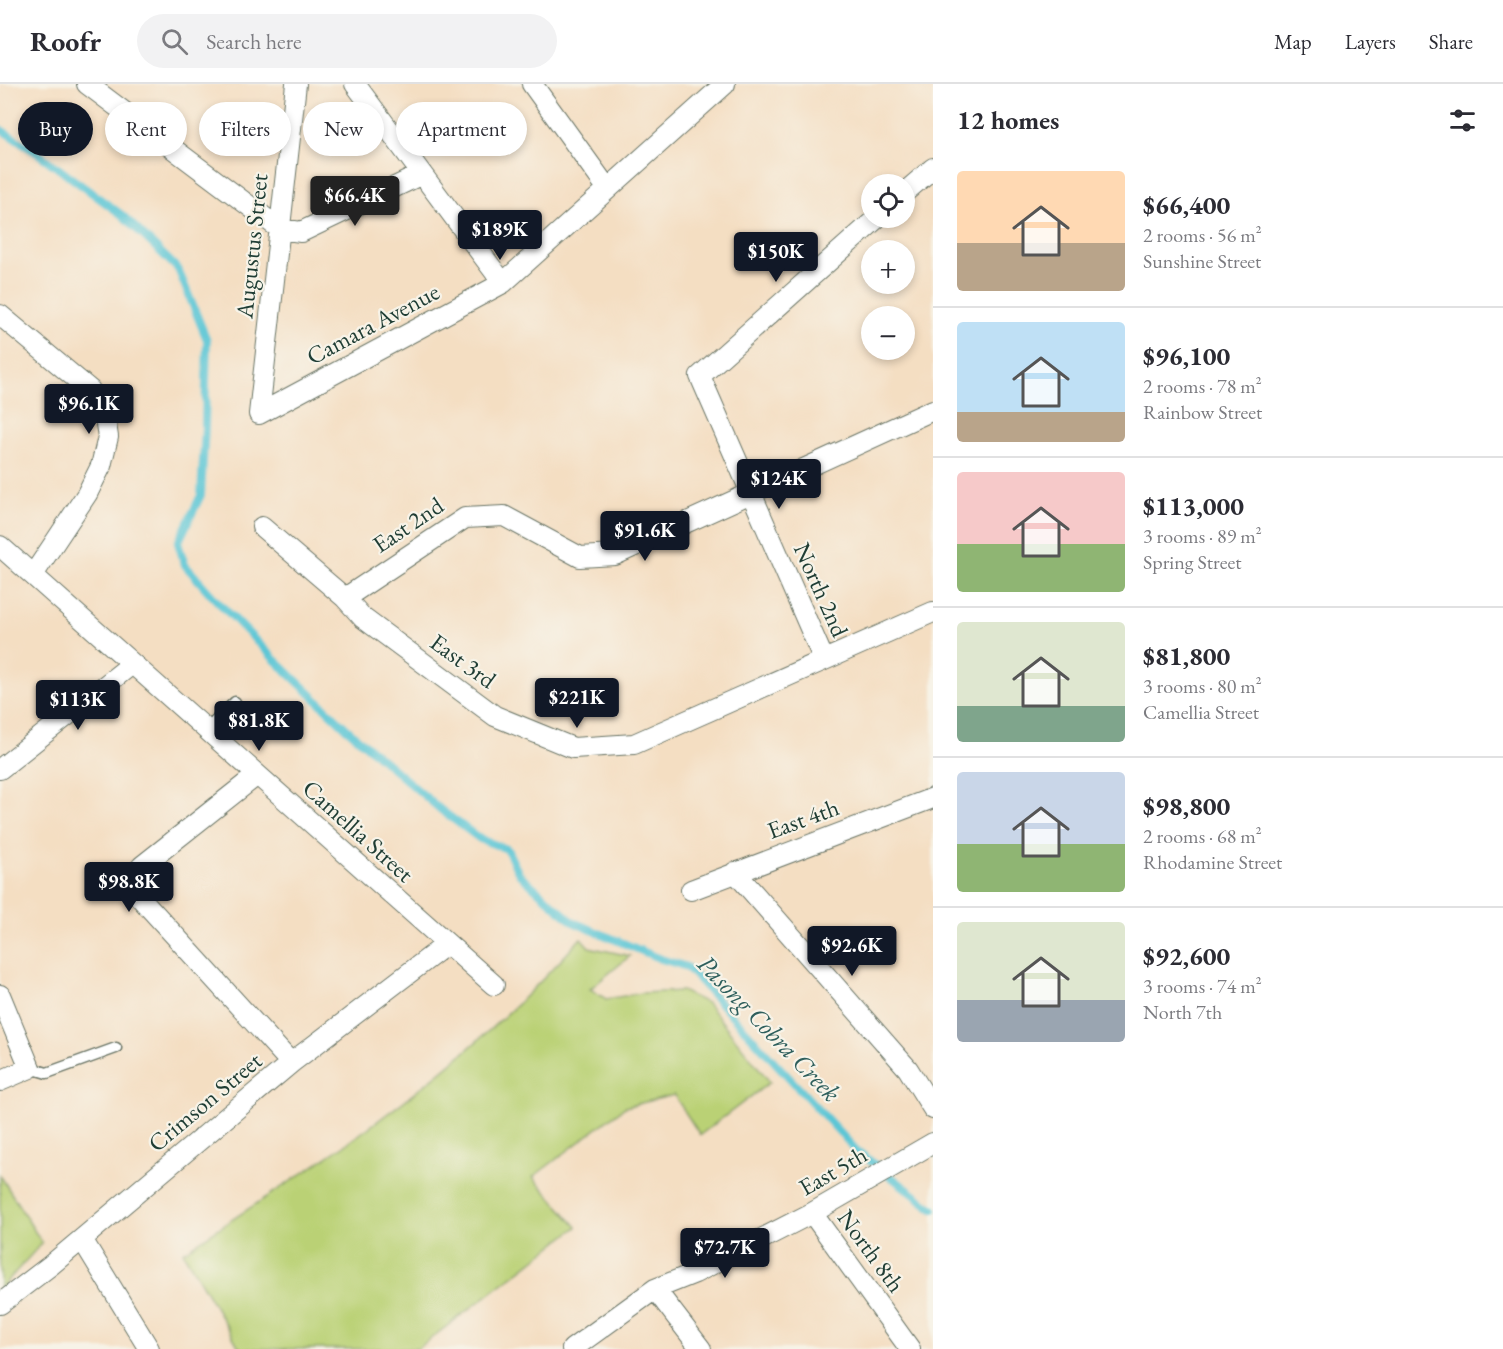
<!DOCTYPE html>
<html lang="en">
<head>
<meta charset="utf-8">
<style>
  :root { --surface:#fff; --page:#f2f2f3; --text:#2b2b33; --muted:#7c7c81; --line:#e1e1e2; --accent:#111827 }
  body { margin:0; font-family:"EB Garamond",serif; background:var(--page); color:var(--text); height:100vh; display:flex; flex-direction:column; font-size:22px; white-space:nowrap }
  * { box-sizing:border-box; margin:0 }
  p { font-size:20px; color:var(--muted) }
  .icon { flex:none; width:33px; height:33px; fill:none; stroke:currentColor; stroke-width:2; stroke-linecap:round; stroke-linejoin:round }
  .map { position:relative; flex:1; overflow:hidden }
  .side { display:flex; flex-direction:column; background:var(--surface); width:570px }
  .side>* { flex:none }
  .top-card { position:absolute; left:18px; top:18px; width:570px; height:54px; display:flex; gap:12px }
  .fabs { position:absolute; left:861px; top:90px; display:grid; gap:12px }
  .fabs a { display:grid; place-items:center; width:54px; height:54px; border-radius:50%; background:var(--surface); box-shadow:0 3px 9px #0003; font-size:30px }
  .price { position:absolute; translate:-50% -51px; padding:0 14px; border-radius:6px; background:var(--accent); color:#fff; font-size:20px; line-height:39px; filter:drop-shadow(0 2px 3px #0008) }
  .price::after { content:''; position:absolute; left:50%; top:36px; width:18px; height:14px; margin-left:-9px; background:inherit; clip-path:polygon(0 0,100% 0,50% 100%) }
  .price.on { background:#222; color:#fff }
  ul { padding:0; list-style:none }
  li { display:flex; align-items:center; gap:18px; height:150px; padding:0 24px }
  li+li { border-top:2px solid var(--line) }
  li span { display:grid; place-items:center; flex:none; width:168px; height:120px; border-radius:6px; color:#555 }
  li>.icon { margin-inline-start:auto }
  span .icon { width:72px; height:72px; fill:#fffc; stroke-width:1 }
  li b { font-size:26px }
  h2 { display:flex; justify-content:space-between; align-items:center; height:72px; padding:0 24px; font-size:26px }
  .pill { padding:0 21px; border-radius:27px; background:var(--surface); box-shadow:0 3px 9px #0003; font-size:21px; line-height:54px }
  .pill.on { background:var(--accent); color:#fff }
  header { display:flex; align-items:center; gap:36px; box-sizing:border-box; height:84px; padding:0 30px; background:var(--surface); border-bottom:2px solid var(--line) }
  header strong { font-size:28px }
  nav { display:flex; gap:33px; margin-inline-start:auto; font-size:21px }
  .search { width:420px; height:54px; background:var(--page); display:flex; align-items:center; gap:15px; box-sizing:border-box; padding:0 21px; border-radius:33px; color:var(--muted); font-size:22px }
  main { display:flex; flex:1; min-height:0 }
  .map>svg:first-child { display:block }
</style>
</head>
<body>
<header>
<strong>Roofr</strong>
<div class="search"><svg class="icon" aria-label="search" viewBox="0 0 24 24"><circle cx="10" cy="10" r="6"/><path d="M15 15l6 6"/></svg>Search here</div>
<nav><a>Map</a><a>Layers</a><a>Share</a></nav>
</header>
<main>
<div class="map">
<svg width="933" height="1265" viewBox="0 0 933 1265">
  <rect width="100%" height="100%" fill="#f7f3e8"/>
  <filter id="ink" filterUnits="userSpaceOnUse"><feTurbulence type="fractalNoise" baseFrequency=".0167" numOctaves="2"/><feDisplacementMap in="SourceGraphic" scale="12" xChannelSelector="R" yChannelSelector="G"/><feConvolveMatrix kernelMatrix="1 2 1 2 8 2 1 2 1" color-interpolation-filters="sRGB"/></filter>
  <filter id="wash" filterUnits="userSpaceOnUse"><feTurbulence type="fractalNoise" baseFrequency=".008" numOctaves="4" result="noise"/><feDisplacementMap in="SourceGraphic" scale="24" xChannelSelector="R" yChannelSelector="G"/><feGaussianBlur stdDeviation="1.35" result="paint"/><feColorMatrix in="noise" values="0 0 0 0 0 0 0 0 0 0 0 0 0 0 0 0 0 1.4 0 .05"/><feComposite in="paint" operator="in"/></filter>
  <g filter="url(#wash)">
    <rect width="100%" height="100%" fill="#f4dec2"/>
    <!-- green -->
    <path fill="#bad175" stroke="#6c8754" stroke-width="1.5" d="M581,854l8,9 41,9 -40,33 16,10 36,-6 40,-2 25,12 63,79 -70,53 -26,-40 -49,12 -92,70 44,50 -160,122h-177l-57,-97c56,-38 115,-74 170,-113 81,-58 162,-126 228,-201z
      M0,1091l42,68 -42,46z"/>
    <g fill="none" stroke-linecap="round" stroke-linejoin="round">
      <!-- stream -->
      <path stroke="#5bc6d5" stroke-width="8" d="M0,45l40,26 82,60 56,54 29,71 -2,86 -4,69 -23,48 7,22 30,34 60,61 72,69 94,81 39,29 27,10 12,25 54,48 88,37 26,8 169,183 77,59"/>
    </g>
  </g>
  <g filter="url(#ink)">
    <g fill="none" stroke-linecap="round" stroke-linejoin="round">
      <defs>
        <path id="lane" d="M206,646l29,-28
          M30,984l17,5 69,-25"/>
        <path id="street" d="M87,0l193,145 21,3 121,-58
          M355,0l148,199
          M532,0l75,104
          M904,109l29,-25
          M0,231l90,75 14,21 4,26 -7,29 -14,28 -54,81
          M259,330l244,-131 222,-199
          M259,330l37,-330
          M262,443l83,71 18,20 132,98 78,32 61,-4 299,-132
          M0,462l494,439
          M345,514l120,-80 39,-2 76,41 35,-2 318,-145
          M824,576l-124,-284 177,-158
          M0,685l132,-105
          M257,691l-115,91 -11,13 5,14 155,170
          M735,788l173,197 25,40
          M691,806l242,-92
          M0,911l30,73 -30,13
          M812,1129l98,136
          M82,1155l67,110
          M655,1205l46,60
          M0,1220l51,-39 240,-202 156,-119
          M572,1265l83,-60 40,-16 117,-60 121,-70"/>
      </defs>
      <!-- lane casing -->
      <use href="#lane" stroke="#6a7566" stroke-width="13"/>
      <!-- street casing -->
      <use href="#street" stroke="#6a7566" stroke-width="22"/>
      <!-- lane -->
      <use href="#lane" stroke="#fff" stroke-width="10"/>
      <!-- street -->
      <use href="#street" stroke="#fff" stroke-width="20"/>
    </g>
  </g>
  <g text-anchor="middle" stroke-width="4.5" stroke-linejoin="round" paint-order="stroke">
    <!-- street labels -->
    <g font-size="24" fill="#1f3d34" stroke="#f7f3e8">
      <text transform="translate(252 162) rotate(-84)" y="8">Augustus Street</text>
      <text transform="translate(373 240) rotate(-28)" y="8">Camara Avenue</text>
      <text transform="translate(408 441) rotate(-34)" y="8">East 2nd</text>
      <text transform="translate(821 506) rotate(66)" y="8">North 2nd</text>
      <text transform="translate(463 577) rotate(36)" y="8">East 3rd</text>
      <text transform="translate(803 735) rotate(-20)" y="8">East 4th</text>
      <text transform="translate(358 747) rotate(42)" y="8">Camellia Street</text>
      <text transform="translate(205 1018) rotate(-40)" y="8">Crimson Street</text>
      <text transform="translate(833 1087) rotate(-30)" y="8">East 5th</text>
      <text transform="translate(871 1167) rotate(54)" y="8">North 8th</text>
    </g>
    <!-- water labels -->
    <g font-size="26" font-style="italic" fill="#2e5f5c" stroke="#f7f3e8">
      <text transform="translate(769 944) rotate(46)" y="9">Pasong Cobra Creek</text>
    </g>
  </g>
</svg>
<div class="fabs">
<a><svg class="icon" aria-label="locate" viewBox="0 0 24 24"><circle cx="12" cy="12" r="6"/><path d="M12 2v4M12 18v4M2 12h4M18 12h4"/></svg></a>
<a>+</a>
<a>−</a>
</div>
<b class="price on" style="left:355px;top:143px">$66.4K</b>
<b class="price" style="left:500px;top:177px">$189K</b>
<b class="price" style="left:776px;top:199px">$150K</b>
<b class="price" style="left:89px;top:351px">$96.1K</b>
<b class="price" style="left:779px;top:426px">$124K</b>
<b class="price" style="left:645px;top:478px">$91.6K</b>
<b class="price" style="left:577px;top:645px">$221K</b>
<b class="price" style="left:78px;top:647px">$113K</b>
<b class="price" style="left:259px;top:668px">$81.8K</b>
<b class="price" style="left:129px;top:829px">$98.8K</b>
<b class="price" style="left:852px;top:893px">$92.6K</b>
<b class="price" style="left:725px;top:1195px">$72.7K</b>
<div class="top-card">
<a class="pill on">Buy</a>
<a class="pill">Rent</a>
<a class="pill">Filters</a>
<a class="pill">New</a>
<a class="pill">Apartment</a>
</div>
</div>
<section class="side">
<h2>12 homes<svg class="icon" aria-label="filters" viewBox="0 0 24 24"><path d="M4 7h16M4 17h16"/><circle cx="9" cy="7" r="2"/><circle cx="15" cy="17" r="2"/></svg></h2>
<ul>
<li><span style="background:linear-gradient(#ffd9b3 60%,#b9a48a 0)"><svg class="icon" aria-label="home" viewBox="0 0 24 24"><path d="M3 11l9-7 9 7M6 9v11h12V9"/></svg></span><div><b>$66,400</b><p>2 rooms · 56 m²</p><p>Sunshine Street</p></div></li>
<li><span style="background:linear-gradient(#bfe0f5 75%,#b9a48a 0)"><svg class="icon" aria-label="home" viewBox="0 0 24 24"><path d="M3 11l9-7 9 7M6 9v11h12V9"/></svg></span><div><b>$96,100</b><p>2 rooms · 78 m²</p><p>Rainbow Street</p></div></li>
<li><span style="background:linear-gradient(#f6c9c9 60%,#8fb573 0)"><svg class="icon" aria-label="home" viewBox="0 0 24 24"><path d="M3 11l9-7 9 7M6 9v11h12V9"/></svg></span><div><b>$113,000</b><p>3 rooms · 89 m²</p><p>Spring Street</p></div></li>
<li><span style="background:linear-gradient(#dfe7d0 70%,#7fa58c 0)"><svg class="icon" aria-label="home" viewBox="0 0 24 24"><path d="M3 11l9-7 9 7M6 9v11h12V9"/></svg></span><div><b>$81,800</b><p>3 rooms · 80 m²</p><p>Camellia Street</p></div></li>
<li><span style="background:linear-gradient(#c9d6e8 60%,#8fb573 0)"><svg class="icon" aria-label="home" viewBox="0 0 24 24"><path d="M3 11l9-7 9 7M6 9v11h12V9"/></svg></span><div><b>$98,800</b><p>2 rooms · 68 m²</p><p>Rhodamine Street</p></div></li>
<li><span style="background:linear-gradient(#dfe7d0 65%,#9aa5b1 0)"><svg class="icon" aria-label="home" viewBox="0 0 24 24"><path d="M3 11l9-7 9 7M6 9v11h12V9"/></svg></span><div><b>$92,600</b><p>3 rooms · 74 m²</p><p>North 7th</p></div></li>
</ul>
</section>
</main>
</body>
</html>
